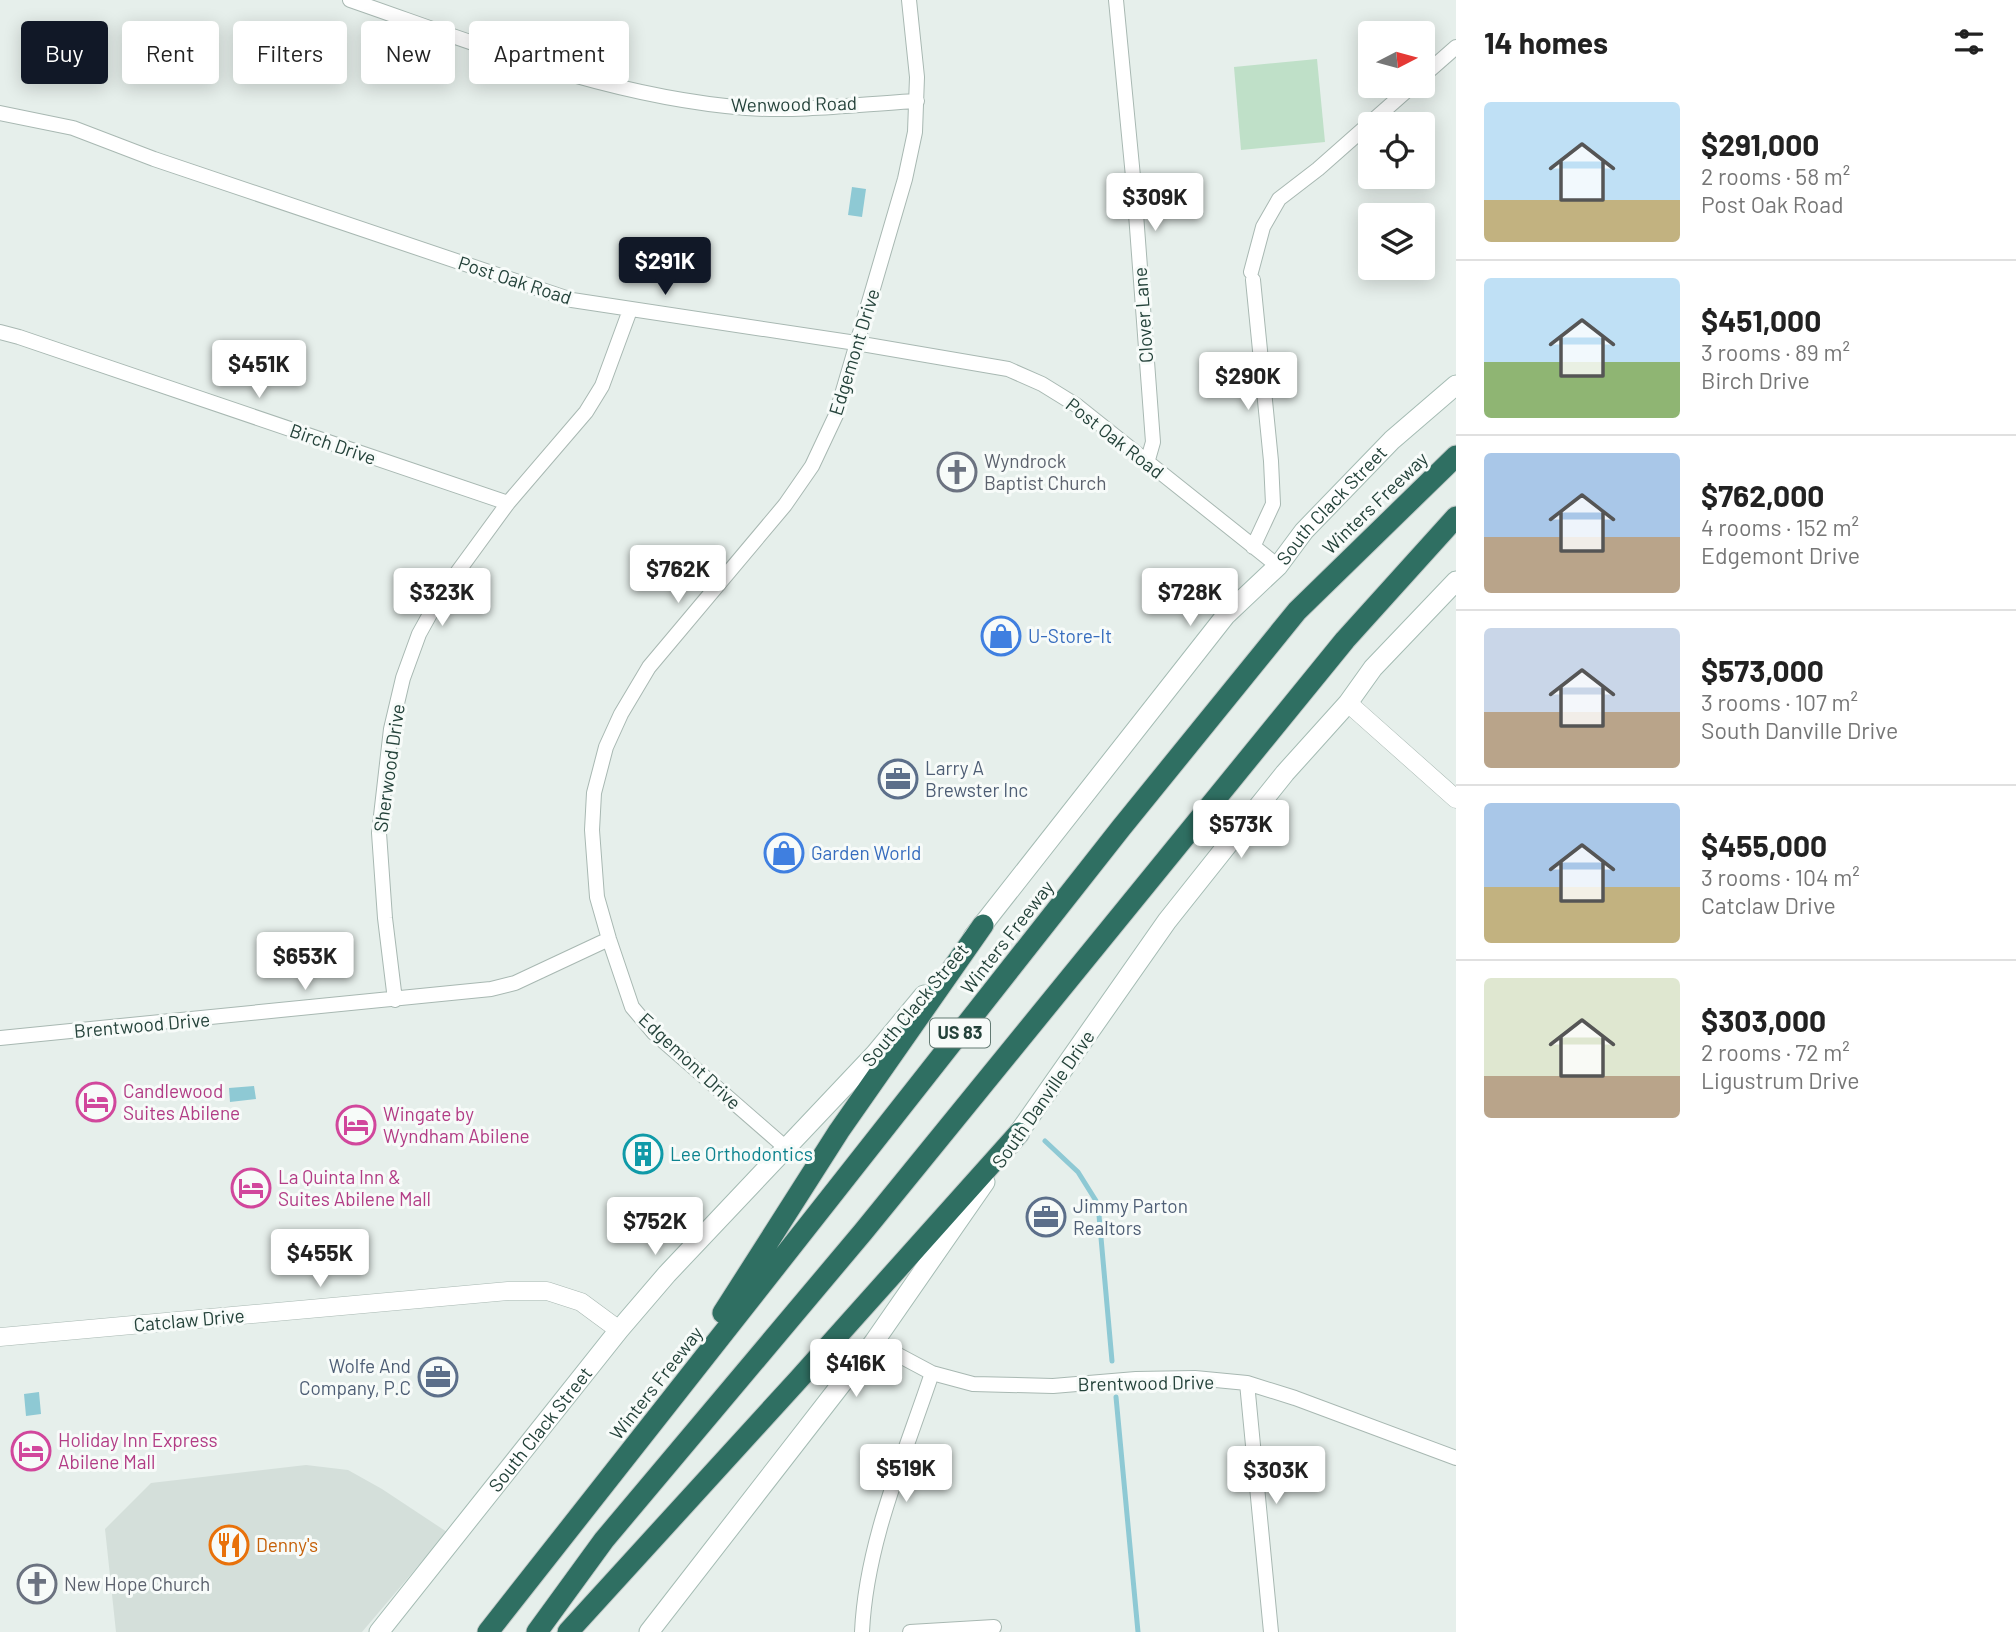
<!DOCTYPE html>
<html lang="en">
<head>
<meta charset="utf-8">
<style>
  :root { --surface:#fff; --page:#f2f2f2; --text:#222; --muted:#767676; --line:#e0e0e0; --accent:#111827 }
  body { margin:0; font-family:Barlow,sans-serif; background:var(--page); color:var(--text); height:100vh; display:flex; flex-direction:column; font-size:26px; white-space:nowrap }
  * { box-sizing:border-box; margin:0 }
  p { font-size:23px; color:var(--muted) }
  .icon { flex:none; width:38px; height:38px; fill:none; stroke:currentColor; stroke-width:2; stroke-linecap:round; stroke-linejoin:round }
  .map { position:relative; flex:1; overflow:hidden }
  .panel { display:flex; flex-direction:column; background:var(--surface); width:560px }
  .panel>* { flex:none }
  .banner { position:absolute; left:21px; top:21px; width:665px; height:63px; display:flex; gap:14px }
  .needle { width:46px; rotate:84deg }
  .controls { position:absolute; left:1358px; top:21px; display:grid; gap:14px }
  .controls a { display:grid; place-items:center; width:77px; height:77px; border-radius:7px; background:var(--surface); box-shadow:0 4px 18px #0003; font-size:35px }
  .price { position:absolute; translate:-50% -60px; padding:0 16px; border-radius:7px; background:#fff; color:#222; font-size:23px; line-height:46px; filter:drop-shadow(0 2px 4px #0008) }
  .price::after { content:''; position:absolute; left:50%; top:42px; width:21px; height:16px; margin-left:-10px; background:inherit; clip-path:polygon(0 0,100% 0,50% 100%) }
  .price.selected { background:var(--accent); color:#fff }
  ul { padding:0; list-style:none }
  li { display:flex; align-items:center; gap:21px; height:175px; padding:0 28px }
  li+li { border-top:2px solid var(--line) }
  li span { display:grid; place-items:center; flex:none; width:196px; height:140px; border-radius:7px; color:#555 }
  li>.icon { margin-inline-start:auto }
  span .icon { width:84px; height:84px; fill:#fffc; stroke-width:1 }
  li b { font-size:30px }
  h2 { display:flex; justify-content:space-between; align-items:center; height:84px; padding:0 28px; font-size:30px }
  .chip { padding:0 24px; border-radius:7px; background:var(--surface); box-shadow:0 4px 18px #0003; font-size:24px; line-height:63px }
  .chip.selected { background:var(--accent); color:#fff }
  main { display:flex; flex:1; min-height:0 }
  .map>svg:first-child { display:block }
</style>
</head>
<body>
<main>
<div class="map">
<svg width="1456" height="1632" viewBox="0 0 1456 1632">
  <rect width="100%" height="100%" fill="#e6efeb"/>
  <!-- built -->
  <path fill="#d4dfda" d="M306,1465l42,5 34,19 65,43 -85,100h-246l-11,-103 46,-46z"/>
  <!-- green -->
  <path fill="#bfe0c8" d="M1317,59l8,83 -84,8 -7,-83z"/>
  <!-- water -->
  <path fill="#8ec9d4" d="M852,187l14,2 -4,28 -14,-2z
    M254,1086l2,13 -26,3 -1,-14z
    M39,1392l2,22 -15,2 -2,-22z"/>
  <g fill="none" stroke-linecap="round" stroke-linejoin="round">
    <!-- stream -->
    <path stroke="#8ec9d4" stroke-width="5" d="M1045,1141l33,31 20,32 14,157
      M1116,1397l22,235"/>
    <defs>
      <path id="minor" d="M350,0c130,45 258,97 396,108 54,4 116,-4 171,-7
        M1116,0l18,187 19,255 -6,21
        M1423,76l33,-29
        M0,113l73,15 81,31 418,141 284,43 152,26 34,15 34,21 202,161
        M1251,272l12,-45 16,-28 39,-30 94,-83
        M1253,280l18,181 2,43 -20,43
        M0,332l19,5 489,166
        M395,1000l-10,-82 -6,-85 12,-104 12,-51 16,-44 21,-38 68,-93 78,-91 16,-26 28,-76
        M0,1038l491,-49 24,-6 94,-44
        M786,1148l-132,-115 -22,-26 -23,-68 -12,-42 -5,-67 2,-37 12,-46 15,-33 28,-47 136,-162 27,-39 24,-51 69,-236 10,-47 2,-55 -8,-77
        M874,1342l58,31 41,11 80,2 83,-7 59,-1 52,5 48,15 161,60
        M1247,1383l24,249
        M862,1632c4,-89 42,-175 70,-259
        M910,1632l84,-5"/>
      <path id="tertiary" d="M1348,703l108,96
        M0,1337l508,-46h39l34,11 38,28"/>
      <g id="secondary">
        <path id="s1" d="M973,937l253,-322 52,-49 26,-35 88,-91 64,-55"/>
        <path d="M1010,1145l157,-224 58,-73 60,-75 63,-70 25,-35 83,-87"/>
        <path id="s2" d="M379,1632l240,-302 48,-56 208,-220 49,-59"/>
        <path d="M649,1632l225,-290 111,-160"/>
      </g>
      <path id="motorway" d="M723,1313l116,-182 144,-206
        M488,1632l633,-804 176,-217 159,-155
        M537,1632l67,-92 259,-308 482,-592 111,-123
        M568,1632l230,-252 221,-247"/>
    </defs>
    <!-- minor casing -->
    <use href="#minor" stroke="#a8b8b2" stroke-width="16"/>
    <!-- tertiary casing -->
    <use href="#tertiary" stroke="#a8b8b2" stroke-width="19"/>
    <!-- secondary casing -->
    <use href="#secondary" stroke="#a4bbb3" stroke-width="21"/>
    <!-- motorway casing -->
    <use href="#motorway" stroke="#c2cac8" stroke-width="23"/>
    <!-- minor -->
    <use href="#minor" stroke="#fff" stroke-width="14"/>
    <!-- tertiary -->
    <use href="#tertiary" stroke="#fff" stroke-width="18"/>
    <!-- secondary -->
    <use href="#secondary" stroke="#fff" stroke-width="19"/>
    <!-- motorway -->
    <use href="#motorway" stroke="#2f6f62" stroke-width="21"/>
  </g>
  <!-- icons -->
  <defs>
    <symbol id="church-ring" viewBox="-11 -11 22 22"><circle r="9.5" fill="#f7fbf9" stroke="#6b7280" stroke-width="1.5"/><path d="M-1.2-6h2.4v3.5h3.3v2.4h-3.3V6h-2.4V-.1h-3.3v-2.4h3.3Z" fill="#6b7280"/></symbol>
    <symbol id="shop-ring" viewBox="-11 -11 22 22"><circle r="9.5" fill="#f7fbf9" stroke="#3f7fe0" stroke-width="1.5"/><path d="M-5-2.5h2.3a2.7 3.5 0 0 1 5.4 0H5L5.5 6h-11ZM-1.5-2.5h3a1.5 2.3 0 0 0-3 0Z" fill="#3f7fe0"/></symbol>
    <symbol id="office-ring" viewBox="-11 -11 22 22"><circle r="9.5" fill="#f7fbf9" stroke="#5c6f8a" stroke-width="1.5"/><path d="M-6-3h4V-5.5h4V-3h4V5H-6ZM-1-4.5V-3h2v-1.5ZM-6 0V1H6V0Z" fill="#5c6f8a"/></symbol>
    <symbol id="hotel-ring" viewBox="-11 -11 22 22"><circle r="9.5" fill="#f7fbf9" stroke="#d1479c" stroke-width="1.5"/><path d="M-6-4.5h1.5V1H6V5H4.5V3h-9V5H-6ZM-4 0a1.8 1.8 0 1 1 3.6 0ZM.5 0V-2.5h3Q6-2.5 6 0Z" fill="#d1479c"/></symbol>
    <symbol id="building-ring" viewBox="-11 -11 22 22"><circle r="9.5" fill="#f7fbf9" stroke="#0f9aa8" stroke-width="1.5"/><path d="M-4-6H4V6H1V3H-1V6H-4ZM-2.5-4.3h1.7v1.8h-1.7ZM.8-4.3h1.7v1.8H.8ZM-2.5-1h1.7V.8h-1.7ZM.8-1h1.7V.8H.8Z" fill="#0f9aa8"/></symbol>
    <symbol id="restaurant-ring" viewBox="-11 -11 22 22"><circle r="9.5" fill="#f7fbf9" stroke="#e8710a" stroke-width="1.5"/><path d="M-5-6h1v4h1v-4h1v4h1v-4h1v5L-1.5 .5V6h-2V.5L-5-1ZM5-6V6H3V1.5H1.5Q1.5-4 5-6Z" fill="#e8710a"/></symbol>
  </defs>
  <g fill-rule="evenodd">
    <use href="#church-ring" x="935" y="450" width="44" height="44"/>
    <use href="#shop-ring" x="979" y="614" width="44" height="44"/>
    <use href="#office-ring" x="876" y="757" width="44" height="44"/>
    <use href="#shop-ring" x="762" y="831" width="44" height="44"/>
    <use href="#hotel-ring" x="74" y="1080" width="44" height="44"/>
    <use href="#hotel-ring" x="334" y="1103" width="44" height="44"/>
    <use href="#building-ring" x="621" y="1132" width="44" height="44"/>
    <use href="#hotel-ring" x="229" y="1166" width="44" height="44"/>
    <use href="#office-ring" x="1024" y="1195" width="44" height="44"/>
    <use href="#office-ring" x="416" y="1355" width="44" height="44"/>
    <use href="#hotel-ring" x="9" y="1429" width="44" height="44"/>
    <use href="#restaurant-ring" x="207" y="1523" width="44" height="44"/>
    <use href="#church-ring" x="15" y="1562" width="44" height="44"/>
  </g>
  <g text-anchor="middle" stroke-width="6" stroke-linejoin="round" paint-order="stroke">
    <!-- shield labels -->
    <rect fill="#f7fbf9" stroke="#637a73" stroke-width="2" x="930" y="1018.5" width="60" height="29" rx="5"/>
    <g font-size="18" font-weight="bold" fill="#24423a">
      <text x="960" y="1039">US 83</text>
    </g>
    <!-- street labels -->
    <g font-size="19" fill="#24423a" stroke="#f7fbf9">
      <text transform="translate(794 104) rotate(-1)" y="7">Wenwood Road</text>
      <text transform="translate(515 280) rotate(18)" y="7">Post Oak Road</text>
      <text transform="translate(1143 315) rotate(-94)" y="7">Clover Lane</text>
      <text transform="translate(854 352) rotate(-73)" y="7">Edgemont Drive</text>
      <text transform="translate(1115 438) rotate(38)" y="7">Post Oak Road</text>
      <text transform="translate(333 444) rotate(19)" y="7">Birch Drive</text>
      <text transform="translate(1375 503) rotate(-44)" y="7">Winters Freeway</text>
      <text dy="7" stroke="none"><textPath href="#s1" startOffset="562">South Clack Street</textPath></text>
      <text transform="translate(389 768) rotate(-82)" y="7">Sherwood Drive</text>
      <text transform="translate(1007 937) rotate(-52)" y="7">Winters Freeway</text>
      <text transform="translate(915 1005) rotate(-50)" y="7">South Clack Street</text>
      <text transform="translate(142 1025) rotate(-5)" y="7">Brentwood Drive</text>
      <text transform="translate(690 1061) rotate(43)" y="7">Edgemont Drive</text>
      <text transform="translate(1043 1099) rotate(-55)" y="7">South Danville Drive</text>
      <text transform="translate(189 1320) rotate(-5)" y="7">Catclaw Drive</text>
      <text transform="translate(656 1383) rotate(-52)" y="7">Winters Freeway</text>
      <text transform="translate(1146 1383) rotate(-1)" y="7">Brentwood Drive</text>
      <text dy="7" stroke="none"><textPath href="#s2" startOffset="259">South Clack Street</textPath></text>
    </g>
    <!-- worship labels -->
    <g font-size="19" fill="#5b616d" stroke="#f7fbf9" text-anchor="start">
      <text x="984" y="468">Wyndrock<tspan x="984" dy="22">Baptist Church</tspan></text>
      <text x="64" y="1591">New Hope Church</text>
    </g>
    <!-- shop labels -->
    <g font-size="19" fill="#366cbe" stroke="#f7fbf9" text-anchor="start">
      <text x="1028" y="643">U-Store-It</text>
      <text x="811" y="860">Garden World</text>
    </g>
    <!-- service labels -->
    <g font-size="19" fill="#4e5e75" stroke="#f7fbf9" text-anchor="start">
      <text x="925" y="775">Larry A<tspan x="925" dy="22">Brewster Inc</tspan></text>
      <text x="1073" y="1213">Jimmy Parton<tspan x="1073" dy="22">Realtors</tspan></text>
      <text x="411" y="1373" text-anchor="end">Wolfe And<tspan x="411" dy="22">Company, P.C</tspan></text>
    </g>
    <!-- hotel labels -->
    <g font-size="19" fill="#b23c85" stroke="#f7fbf9" text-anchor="start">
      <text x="123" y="1098">Candlewood<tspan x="123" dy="22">Suites Abilene</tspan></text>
      <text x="383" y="1121">Wingate by<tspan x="383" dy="22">Wyndham Abilene</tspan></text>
      <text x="278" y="1184">La Quinta Inn &amp;<tspan x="278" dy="22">Suites Abilene Mall</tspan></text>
      <text x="58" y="1447">Holiday Inn Express<tspan x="58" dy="22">Abilene Mall</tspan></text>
    </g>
    <!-- culture labels -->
    <g font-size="19" fill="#0d838f" stroke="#f7fbf9" text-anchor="start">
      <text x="670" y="1161">Lee Orthodontics</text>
    </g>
    <!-- food labels -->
    <g font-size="19" fill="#c56008" stroke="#f7fbf9" text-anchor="start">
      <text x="256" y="1552">Denny's</text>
    </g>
  </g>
</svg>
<div class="controls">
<a><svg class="needle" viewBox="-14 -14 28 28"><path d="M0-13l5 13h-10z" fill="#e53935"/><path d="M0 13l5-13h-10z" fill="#767676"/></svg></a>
<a><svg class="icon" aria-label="locate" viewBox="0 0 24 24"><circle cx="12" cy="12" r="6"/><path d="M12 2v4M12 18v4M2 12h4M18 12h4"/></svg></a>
<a><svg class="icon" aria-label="layers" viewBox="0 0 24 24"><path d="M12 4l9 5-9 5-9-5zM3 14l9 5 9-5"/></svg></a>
</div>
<b class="price" style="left:1155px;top:233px">$309K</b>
<b class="price selected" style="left:665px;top:297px">$291K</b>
<b class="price" style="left:259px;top:400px">$451K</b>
<b class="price" style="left:1248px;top:412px">$290K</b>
<b class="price" style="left:678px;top:605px">$762K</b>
<b class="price" style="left:442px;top:628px">$323K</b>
<b class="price" style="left:1190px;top:628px">$728K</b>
<b class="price" style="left:1241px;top:860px">$573K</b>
<b class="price" style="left:305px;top:992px">$653K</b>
<b class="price" style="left:655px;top:1257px">$752K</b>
<b class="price" style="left:320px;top:1289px">$455K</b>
<b class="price" style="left:856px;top:1399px">$416K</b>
<b class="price" style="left:906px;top:1504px">$519K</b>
<b class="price" style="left:1276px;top:1506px">$303K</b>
<div class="banner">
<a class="chip selected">Buy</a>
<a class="chip">Rent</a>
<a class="chip">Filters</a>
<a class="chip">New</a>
<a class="chip">Apartment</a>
</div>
</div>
<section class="panel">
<h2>14 homes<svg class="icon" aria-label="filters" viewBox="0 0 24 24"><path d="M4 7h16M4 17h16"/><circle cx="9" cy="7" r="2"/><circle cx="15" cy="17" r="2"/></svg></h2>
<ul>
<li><span style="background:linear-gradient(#bfe0f5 70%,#c2b280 0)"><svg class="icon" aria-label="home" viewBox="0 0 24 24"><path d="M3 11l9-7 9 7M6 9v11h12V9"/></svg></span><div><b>$291,000</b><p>2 rooms · 58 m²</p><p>Post Oak Road</p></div></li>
<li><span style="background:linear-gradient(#bfe0f5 60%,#8fb573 0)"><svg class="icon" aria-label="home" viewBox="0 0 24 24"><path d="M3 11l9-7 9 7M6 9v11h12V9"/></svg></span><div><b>$451,000</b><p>3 rooms · 89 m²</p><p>Birch Drive</p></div></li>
<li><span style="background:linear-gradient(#a9c7e8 60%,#b9a48a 0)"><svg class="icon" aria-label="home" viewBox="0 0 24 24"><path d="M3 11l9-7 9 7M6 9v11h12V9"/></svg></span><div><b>$762,000</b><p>4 rooms · 152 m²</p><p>Edgemont Drive</p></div></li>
<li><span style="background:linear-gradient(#c9d6e8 60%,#b9a48a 0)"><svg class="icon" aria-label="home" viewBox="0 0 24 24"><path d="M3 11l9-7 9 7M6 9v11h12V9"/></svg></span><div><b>$573,000</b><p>3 rooms · 107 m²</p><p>South Danville Drive</p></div></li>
<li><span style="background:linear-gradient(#a9c7e8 60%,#c2b280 0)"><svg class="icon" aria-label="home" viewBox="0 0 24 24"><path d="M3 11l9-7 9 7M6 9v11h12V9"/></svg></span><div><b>$455,000</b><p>3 rooms · 104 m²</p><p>Catclaw Drive</p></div></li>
<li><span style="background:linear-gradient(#dfe7d0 70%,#b9a48a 0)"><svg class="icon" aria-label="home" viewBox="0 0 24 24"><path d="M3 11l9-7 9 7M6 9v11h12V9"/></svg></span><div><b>$303,000</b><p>2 rooms · 72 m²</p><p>Ligustrum Drive</p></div></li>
</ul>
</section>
</main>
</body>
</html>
